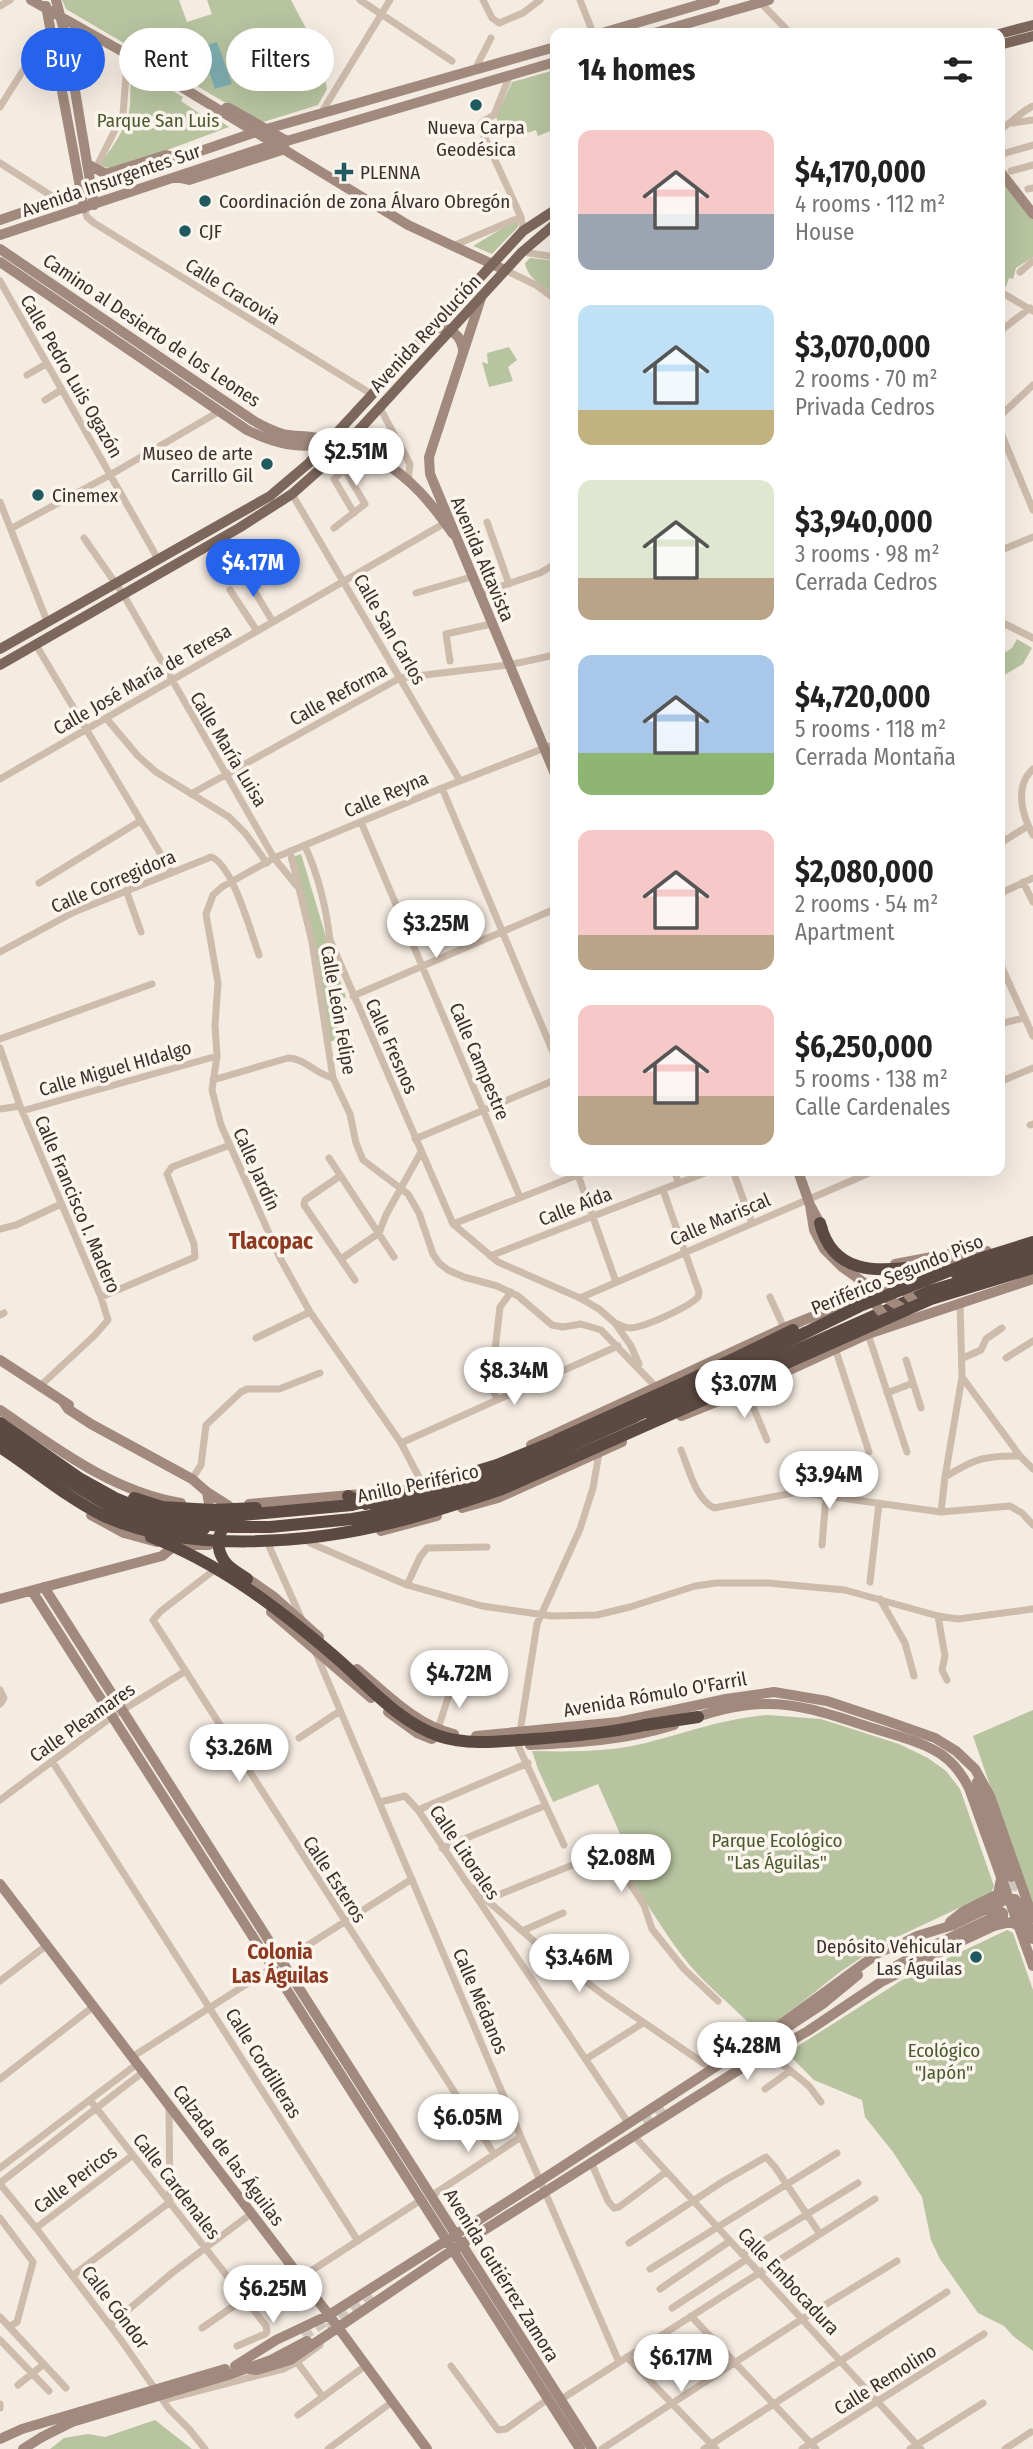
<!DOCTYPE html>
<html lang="en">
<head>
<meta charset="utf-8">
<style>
  :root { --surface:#fff; --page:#f6f6f6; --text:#222; --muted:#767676; --accent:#2563eb }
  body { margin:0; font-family:"Fira Sans Condensed",sans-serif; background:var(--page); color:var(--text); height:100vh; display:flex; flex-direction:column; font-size:26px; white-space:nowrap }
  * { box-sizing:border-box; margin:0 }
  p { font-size:23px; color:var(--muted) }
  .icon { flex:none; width:38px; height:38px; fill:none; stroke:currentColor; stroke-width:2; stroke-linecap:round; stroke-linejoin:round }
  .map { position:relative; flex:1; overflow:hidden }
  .details { position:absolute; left:550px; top:28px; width:455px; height:1148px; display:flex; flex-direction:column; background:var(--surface); border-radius:14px; box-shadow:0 7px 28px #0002 }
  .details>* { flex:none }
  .guide { position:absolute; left:21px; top:28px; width:424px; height:63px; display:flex; gap:14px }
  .price { position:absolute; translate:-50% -60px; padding:0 16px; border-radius:24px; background:#fff; color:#222; font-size:23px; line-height:46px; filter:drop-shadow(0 2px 4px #0008) }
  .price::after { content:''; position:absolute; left:50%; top:42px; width:21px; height:16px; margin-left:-10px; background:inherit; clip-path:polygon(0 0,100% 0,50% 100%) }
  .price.selected { background:var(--accent); color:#fff }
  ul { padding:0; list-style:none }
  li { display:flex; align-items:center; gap:21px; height:175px; padding:0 28px }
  li span { display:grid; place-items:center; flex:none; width:196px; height:140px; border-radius:14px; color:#555 }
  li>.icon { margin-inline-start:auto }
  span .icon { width:84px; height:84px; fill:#fffc; stroke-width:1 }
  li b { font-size:30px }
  h2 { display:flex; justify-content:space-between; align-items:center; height:84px; padding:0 28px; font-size:30px }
  .chip { padding:0 24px; border-radius:32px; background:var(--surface); box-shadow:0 7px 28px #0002; font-size:24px; line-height:63px }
  .chip.selected { background:var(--accent); color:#fff }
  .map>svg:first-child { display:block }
</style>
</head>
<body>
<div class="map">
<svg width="1033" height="2449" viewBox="0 0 1033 2449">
  <rect width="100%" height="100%" fill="#f4ebe1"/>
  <!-- green -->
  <path fill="#b8c4a0" d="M62,0h117l8,22 25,-8 -5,-14h84l29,55 7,34 -9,16 -58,18 -194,-114z
    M134,67l49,30 -2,4 21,14 7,-2 20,14 -115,43 -15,-5c13,-16 28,-38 31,-59 1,-14 -1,-25 4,-39z
    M555,70v59l-17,7 -2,-6 -9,3 -3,-8 -17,7 -2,-4 -4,1 -5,-12 16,-35z
    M999,176l7,5 27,38v38l-17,11 -3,11 -4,-1 -3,9 -7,-3z
    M513,222h5v5l-26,27 -19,-8z
    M530,258l25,3v33c-12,-8 -28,-16 -30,-31z
    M509,347l8,13 -9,7 5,14 -24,6 -7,-25 6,2 -1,-11z
    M1017,639l15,9 -9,16 -24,14 2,-23 11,-7z
    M301,854c15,48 28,96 45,143l-12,8 6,34 -11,3 -25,-134 -16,-49z
    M531,1359l4,18 -30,6 -3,-18z
    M1033,1710v201l-60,-175z
    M768,1715l53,4 78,25 29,14 18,13 14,18 34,97 -3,7 -111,52 -40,27 -80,64c-19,-24 -45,-42 -66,-66 -25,-28 -49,-71 -71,-103l-9,-8 7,-23 -23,-52 -45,18 -15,-33 -6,-18c38,1 77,1 114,-8 44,-11 76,-24 122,-28z
    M1007,1930l6,3 20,57v361l-20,-15 -9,-10 -26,-13 -38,-54 -9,-19 -9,-43 -29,-45 -28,-35 -3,-17 -48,-20 -27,-27 115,-73z
    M155,2420l37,29h-142l14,-11 24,-4 17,3z"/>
  <!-- water -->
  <path fill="#7fb0b2" d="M217,42l15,42 -17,5 -14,-42z"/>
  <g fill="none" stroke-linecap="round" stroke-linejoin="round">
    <!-- secondary-tunnel -->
    <path stroke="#cfc6bd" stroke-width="10" stroke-dasharray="10 5" stroke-linecap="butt" d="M996,1916c12,-11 19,-24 15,-39
      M642,2120l23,-14
      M328,2328l46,-30
      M303,2336l28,-18"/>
    <!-- highway-tunnel -->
    <path stroke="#cfc6bd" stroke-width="12" stroke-dasharray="12 6" stroke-linecap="butt" d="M793,1330l34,-14"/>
    <!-- street -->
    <path stroke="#cdbbac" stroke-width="7" d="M360,0l92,61
      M483,0l9,18 7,5 24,-10 17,-13
      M580,0l13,33
      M759,1l31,32
      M0,6l10,-6
      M474,71l17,-33
      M510,75l-16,40 -12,7 -2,5 41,90 2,14
      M0,107l51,-81
      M320,115l70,-115
      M1013,123l20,-3
      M999,130c13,-7 21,-18 34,-24
      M999,155l34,-10
      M0,163l58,37
      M98,171l1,-9 24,-48 3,-38 6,-19
      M1011,171l22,-6
      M1028,189l5,-1
      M84,208l3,9 7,6 279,172
      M455,245l66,-28
      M523,252l32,5
      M505,270l31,15 19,14
      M1020,272l13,-11
      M0,281l158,278
      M999,291l34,20
      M999,332l31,-24
      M27,375l19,-11
      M45,400l16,-10
      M380,408l30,56 -2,16
      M999,417l34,-32
      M999,428l34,82
      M345,469l-11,10 20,34
      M292,494l168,287
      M0,502l47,119
      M487,522l22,62
      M12,528l98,-53 110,-64
      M334,528l31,-24 -29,-49
      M84,538l39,56 151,264 23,28
      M999,551l34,-14
      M250,584l23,38
      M230,590l27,41
      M416,593l55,-16
      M478,594l62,-21 15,-9
      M999,621l34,17
      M36,645l136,228
      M450,661l-4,-27 45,-10
      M106,718l32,38 18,16 73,45 16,16 22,30
      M1033,769c-19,17 -11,46 0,66
      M0,779l445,-256
      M442,788l113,269
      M191,794l209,-116 108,-13 47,-10
      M361,822l159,375
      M999,844l29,-18
      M305,846c14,31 21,60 25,94l123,284 45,38 82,36 19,11 16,14 16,23 8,18
      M290,851l22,91 21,136 17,36 6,29 7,17 45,34 11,19 14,41 6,9 9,7 16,7 33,9 21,10 34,29 11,2 18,-3 20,6 55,57
      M1023,882l10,20
      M39,883l101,-62
      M126,890l15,42
      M999,894l34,-16
      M0,952l74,-40 137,-55c21,6 40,76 48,98
      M999,961l34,75
      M353,996l202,-87
      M999,1024l25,-6
      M0,1039l152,-55
      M0,1048l20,58 81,191 7,23 -13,15 -56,52
      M213,1080l75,-22c16,0 28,16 45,20
      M999,1082l34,-14
      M0,1109l20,-3
      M22,1111l195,-55
      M1030,1125l3,-1
      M415,1139l140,-59
      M329,1158l65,99
      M674,1171l5,12
      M733,1171l19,52
      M578,1175l38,107
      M340,1176l-35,24 -1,5 51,75
      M453,1224l135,-53
      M0,1229l16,-4 45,-21
      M490,1256l220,-85
      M341,1259l38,-26 7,-18 35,-63
      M101,1297l94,-40 -1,-13 -27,-70 5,-7 58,-22
      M770,1297l14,31
      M580,1298l294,-127
      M0,1315l4,-2
      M615,1323c5,2 11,5 16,5 14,-1 58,-21 67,-31l1,-5 -36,-102
      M868,1334l39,118
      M256,1338l54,-26
      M835,1348l34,104
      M963,1358l18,-8 5,-11 16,-11
      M1006,1358l27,-17
      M906,1360l15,48
      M962,1377l58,79
      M746,1390l21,50
      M887,1393l26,-10
      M497,1399l-6,-14 9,-78 11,-15
      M401,1443l217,-97
      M681,1450c8,19 14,48 33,58l84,-16 143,20 69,-6 12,7 11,12
      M945,1477c29,-18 40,-22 75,-21l13,13
      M192,1479l9,-14 5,-40 35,-33 6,-3h32l41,-16
      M421,1481l-20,-38 -91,-131 -30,-54 -59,-133 -9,-35 5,-34 -2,-31 3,-42 -12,-69 7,-19 9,-8 52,-29 168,-70 113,-44
      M941,1512l4,-35 17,-100 -2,-75
      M310,1543l97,42 75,21 70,10 45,-1 33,-8 65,-21 21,-3h52l77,7 93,26 20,3 75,-10
      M822,1545l4,-48
      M269,1546l33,74
      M213,1571l-52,40 -8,9 341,534
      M870,1582l9,-79
      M407,1585l13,-28 7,-9 60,-1
      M880,1599l25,44 9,33
      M938,1616l7,40 -3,14 5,10
      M315,1651l206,486 98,225
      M0,1690l4,8 -4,6
      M438,1729l14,-44
      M299,1738l41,-27
      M52,1761l306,480
      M0,1800l113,-84 71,-44
      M380,1802l25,-6 13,14 211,314
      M418,1810l110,-47
      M564,1845l-49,-106 5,-7 17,-108 43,-95 13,-41 6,-35
      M442,1848l102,-42
      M473,1888l71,62 61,46 107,73
      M488,1899l112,-45 10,4 8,7 26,40 8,24 32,40 34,32
      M522,1931l41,-18
      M0,1981l47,-36
      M770,2054l39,32 12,16
      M132,2057l280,-178
      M586,2059l57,-36
      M0,2079l94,-73
      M765,2089l25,-18
      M90,2100l176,226 1,6 -2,2 -28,12
      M633,2135l288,314
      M591,2162l17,39 6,7 5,-1 47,-35
      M0,2168l137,-104
      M0,2183l143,-111
      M0,2184l36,44 85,112 48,69 20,20 16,20
      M431,2196l90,-59
      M0,2218l33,44 -16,60 -8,5
      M36,2228l97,-73
      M629,2243l93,-61 44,-25 9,10 45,67
      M742,2254l116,-71
      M650,2269l187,-116
      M72,2276l98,-74 -1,-96
      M300,2278l121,-78
      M660,2289l70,-48
      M672,2308l75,-49
      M691,2316l125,133
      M0,2317l66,71
      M110,2325l62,-52 80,-60
      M202,2328l42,-29
      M0,2340l49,51
      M627,2357l89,92
      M297,2362l26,35
      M451,2366l47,64 8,-1 42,-30
      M18,2385l26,-21
      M163,2400l120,-31 14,-7 23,-17
      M560,2400l315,-201
      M0,2404v4
      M298,2415l67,-49
      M328,2449l64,-47
      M602,2449l200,-130 95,-58
      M704,2449l243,-157
      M802,2449l182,-115
      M910,2449l73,-46
      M1005,2449l26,-17"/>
    <!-- secondary -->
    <path stroke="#a18a7d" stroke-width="10" d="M31,0l101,57 276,168 97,45
      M56,0l11,42 27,163
      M46,6l38,202
      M602,33l113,-33
      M654,33l115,-33
      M226,108h3l58,33
      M87,164l19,10 60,-19 13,3
      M999,170l34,44
      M176,177l13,3 96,-31
      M0,220l256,-88 299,-85
      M0,235l263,-87 292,-86
      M0,249l254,172c9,5 19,10 29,13 12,3 27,1 38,5 18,8 39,11 56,20 33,17 56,46 76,75
      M0,262l247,168c27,13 51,20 81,13
      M481,298l-52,159 1,17 125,300
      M433,329c16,-4 30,7 30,23
      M798,1171l12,34 4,25 10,19 18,18 38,27
      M810,1205l13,24
      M895,1264l53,-10 15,4
      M0,1360l69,45
      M64,1403l4,6 23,15 101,55 15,13 3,18
      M0,1410c56,38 113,82 181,93
      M681,1416l65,-26 122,-56 165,-55
      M531,1445l253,-117 130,-52 73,-25
      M207,1492l22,14
      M249,1504l135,-12
      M462,1508l36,-10 124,-56
      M91,1515l33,18 33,9
      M381,1531l56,-15
      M172,1545h37
      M244,1576l29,20 46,41
      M44,1587l548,862
      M32,1591l548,858
      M0,1599l162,-43 16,-13
      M271,1612l100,86
      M357,1669c30,25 59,56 97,65
      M388,1712l29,21 15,6
      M691,1719c23,-8 50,-15 74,-15 38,-1 75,14 111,25 18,6 39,11 56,20 17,8 29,23 37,39l64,178
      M476,1736l143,-14 107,-23 48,-7 53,9 60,20 48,17 21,13 19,18 15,27 43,122
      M530,1745c49,-2 96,-5 144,-20
      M977,1782l34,95
      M0,1884l329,431 98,134
      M987,1910l8,-2 8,5v5l-8,8
      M950,1922l14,-11 34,-17 3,-15
      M892,1949l25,-13 36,-11 54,-26h8l7,9 11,31
      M896,1966l26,-15 74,-35
      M762,2044l62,-41 34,-28
      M235,2366l41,-26 53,-25 211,-134 240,-156 101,-74 16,-5
      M249,2369l8,1 33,-10 164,-111 283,-178 71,-40 73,-49 83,-42 30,-14 17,-4 9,5
      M228,2375l43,-15 36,-19
      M0,2439l22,-10 30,-9
      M23,2449l19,-12"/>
    <!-- primary -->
    <path stroke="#7d675c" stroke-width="10" d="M999,34l34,-9
      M999,45l34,-9
      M0,649l270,-153 39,-33 214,-232 32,-21
      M0,665l239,-137 53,-34 44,-39 186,-203 33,-28"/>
    <!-- highway -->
    <path stroke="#5c4a42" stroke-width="12" d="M820,1223c12,51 57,50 99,43
      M956,1273l77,-22
      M688,1381l105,-51
      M651,1415l279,-124 103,-31
      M0,1436c46,29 119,86 172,93 10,1 22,0 32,0
      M348,1496l18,8
      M372,1504c47,-6 93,-20 137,-38
      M212,1510l44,-2
      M173,1515l50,4 16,-1
      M645,1725l53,-8"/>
    <!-- secondary-bridge -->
    <path stroke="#a18a7d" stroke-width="10" d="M906,1285v7l11,13
      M881,1294l25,17
      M872,1300l14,18
      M52,2420l173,-51
      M42,2437l30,-15 156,-47"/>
    <!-- highway-bridge -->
    <path stroke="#5c4a42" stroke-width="12" d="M0,1423l79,55 36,20 36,15 41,10 40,4h38l82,-8 42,-7 99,-32 139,-62 228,-112 122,-48 51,-16
      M557,1440l131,-59
      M0,1447c34,22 66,50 102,68 83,39 206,29 293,7 36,-9 71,-21 107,-33l429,-190 102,-31
      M458,1477l39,-12 56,-23
      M134,1498l28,9 50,3
      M151,1537c68,26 127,71 182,118 33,28 64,66 106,81 30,10 64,5 95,3 38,-3 75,-6 111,-14
      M247,1579c-7,-5 -17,-10 -22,-17 -14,-19 -4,-43 18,-47l109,-10 103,-27"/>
  </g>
  <!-- markers -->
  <g fill="#1f5a5e" stroke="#fbf5ee" stroke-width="2.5">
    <circle cx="476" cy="105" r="7"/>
    <path d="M340.5 161.5h7v7h7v7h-7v7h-7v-7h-7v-7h7z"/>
    <circle cx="205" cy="201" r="7"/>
    <circle cx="185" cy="231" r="7"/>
    <circle cx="267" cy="464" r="7"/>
    <circle cx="38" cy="495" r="7"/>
    <circle cx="976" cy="1957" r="7"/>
  </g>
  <g text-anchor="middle" stroke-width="7" stroke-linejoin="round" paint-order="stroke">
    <!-- park labels -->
    <g font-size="19" fill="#4a5a2e" stroke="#fbf5ee">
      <text x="158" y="127">Parque San Luis</text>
      <text x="777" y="1847">Parque Ecológico<tspan x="777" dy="22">"Las Águilas"</tspan></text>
      <text x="944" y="2057">Ecológico<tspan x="944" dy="22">"Japón"</tspan></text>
    </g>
    <!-- poi labels -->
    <g font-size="19" fill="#3b302b" stroke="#fbf5ee" text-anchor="start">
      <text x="476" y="134" text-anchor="middle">Nueva Carpa<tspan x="476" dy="22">Geodésica</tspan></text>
      <text x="360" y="179">PLENNA</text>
      <text x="219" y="208">Coordinación de zona Álvaro Obregón</text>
      <text x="199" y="238">CJF</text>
      <text x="253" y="460" text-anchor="end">Museo de arte<tspan x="253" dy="22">Carrillo Gil</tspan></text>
      <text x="52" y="502">Cinemex</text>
      <text x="962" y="1953" text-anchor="end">Depósito Vehicular<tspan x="962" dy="22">Las Águilas</tspan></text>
    </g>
    <!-- street labels -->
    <g font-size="19" fill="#3b302b" stroke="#fbf5ee">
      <text transform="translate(111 180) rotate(-19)" y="7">Avenida Insurgentes Sur</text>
      <text transform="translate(233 291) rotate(32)" y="7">Calle Cracovia</text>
      <text transform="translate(152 330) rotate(34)" y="7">Camino al Desierto de los Leones</text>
      <text transform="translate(425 333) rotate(-47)" y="7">Avenida Revolución</text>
      <text transform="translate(72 376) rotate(60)" y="7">Calle Pedro Luis Ogazón</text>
      <text transform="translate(483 559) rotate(67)" y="7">Avenida Altavista</text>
      <text transform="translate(390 629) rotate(60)" y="7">Calle San Carlos</text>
      <text transform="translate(142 679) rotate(-30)" y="7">Calle José María de Teresa</text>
      <text transform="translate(338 694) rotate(-29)" y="7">Calle Reforma</text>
      <text transform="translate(229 749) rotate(59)" y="7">Calle María Luisa</text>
      <text transform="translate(386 794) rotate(-23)" y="7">Calle Reyna</text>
      <text transform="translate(113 881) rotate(-23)" y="7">Calle Corregidora</text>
      <text transform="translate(339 1010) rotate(80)" y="7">Calle León Felipe</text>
      <text transform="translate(392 1046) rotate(66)" y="7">Calle Fresnos</text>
      <text transform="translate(480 1061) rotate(67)" y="7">Calle Campestre</text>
      <text transform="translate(115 1068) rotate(-16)" y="7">Calle Miguel HIdalgo</text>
      <text transform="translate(257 1169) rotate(66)" y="7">Calle Jardín</text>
      <text transform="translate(78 1204) rotate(67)" y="7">Calle Francisco I. Madero</text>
      <text transform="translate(575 1206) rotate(-21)" y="7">Calle Aída</text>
      <text transform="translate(720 1219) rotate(-23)" y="7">Calle Mariscal</text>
      <text transform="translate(897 1274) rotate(-22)" y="7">Periférico Segundo Piso</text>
      <text transform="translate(418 1483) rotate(-12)" y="7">Anillo Periférico</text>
      <text transform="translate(655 1694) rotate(-10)" y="7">Avenida Rómulo O'Farril</text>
      <text transform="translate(82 1722) rotate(-35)" y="7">Calle Pleamares</text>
      <text transform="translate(465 1852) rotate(56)" y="7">Calle Litorales</text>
      <text transform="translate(335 1879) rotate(57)" y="7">Calle Esteros</text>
      <text transform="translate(481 2001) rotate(67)" y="7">Calle Médanos</text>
      <text transform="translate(264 2063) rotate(58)" y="7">Calle Cordilleras</text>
      <text transform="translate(229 2155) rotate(53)" y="7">Calzada de las Águilas</text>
      <text transform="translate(75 2179) rotate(-37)" y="7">Calle Pericos</text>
      <text transform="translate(177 2186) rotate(52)" y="7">Calle Cardenales</text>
      <text transform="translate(502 2275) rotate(58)" y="7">Avenida Gutiérrez Zamora</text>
      <text transform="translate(789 2281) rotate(47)" y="7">Calle Embocadura</text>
      <text transform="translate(116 2307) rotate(53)" y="7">Calle Cóndor</text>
      <text transform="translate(885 2379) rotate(-32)" y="7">Calle Remolino</text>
    </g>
    <!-- neighbourhood labels -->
    <g font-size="21" font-weight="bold" fill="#8c3b22" stroke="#fbf5ee">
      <text x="280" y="1959">Colonia<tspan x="280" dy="24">Las Águilas</tspan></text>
    </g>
    <!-- quarter labels -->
    <g font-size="23" font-weight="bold" fill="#8c3b22" stroke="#fbf5ee">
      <text x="271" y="1249">Tlacopac</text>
    </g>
  </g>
</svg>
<b class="price" style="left:356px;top:488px">$2.51M</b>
<b class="price selected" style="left:253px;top:599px">$4.17M</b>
<b class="price" style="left:436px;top:960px">$3.25M</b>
<b class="price" style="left:514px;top:1407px">$8.34M</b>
<b class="price" style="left:744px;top:1420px">$3.07M</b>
<b class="price" style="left:829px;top:1511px">$3.94M</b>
<b class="price" style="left:459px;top:1710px">$4.72M</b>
<b class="price" style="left:239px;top:1784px">$3.26M</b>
<b class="price" style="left:621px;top:1894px">$2.08M</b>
<b class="price" style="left:579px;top:1994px">$3.46M</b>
<b class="price" style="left:747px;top:2082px">$4.28M</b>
<b class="price" style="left:468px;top:2154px">$6.05M</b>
<b class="price" style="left:273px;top:2325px">$6.25M</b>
<b class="price" style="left:681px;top:2394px">$6.17M</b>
<div class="guide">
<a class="chip selected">Buy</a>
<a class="chip">Rent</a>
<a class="chip">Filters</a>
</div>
<section class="details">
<h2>14 homes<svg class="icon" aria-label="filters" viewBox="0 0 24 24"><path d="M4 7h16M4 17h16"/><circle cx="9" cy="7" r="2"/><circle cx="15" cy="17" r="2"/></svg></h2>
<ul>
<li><span style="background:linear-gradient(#f6c9c9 60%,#9aa5b1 0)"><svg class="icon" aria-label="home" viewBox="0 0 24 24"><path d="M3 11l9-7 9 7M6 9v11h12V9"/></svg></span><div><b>$4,170,000</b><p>4 rooms · 112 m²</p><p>House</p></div></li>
<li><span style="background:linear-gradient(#bfe0f5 75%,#c2b280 0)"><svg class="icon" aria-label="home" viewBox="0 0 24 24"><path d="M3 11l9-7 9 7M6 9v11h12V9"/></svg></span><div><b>$3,070,000</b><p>2 rooms · 70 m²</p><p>Privada Cedros</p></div></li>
<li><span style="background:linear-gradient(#dfe7d0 70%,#b9a48a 0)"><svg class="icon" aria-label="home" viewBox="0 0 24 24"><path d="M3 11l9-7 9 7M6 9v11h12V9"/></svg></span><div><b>$3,940,000</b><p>3 rooms · 98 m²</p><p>Cerrada Cedros</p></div></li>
<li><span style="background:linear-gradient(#a9c7e8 70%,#8fb573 0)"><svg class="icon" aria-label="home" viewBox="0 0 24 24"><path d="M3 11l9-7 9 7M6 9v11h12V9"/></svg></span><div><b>$4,720,000</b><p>5 rooms · 118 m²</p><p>Cerrada Montaña</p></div></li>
<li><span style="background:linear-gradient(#f6c9c9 75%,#b9a48a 0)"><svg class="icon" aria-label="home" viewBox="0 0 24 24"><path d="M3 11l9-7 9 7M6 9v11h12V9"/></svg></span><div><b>$2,080,000</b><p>2 rooms · 54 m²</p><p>Apartment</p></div></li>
<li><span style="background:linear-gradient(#f6c9c9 65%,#b9a48a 0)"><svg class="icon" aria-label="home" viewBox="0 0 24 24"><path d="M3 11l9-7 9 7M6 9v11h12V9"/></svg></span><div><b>$6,250,000</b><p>5 rooms · 138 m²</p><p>Calle Cardenales</p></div></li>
</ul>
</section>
</div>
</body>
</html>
